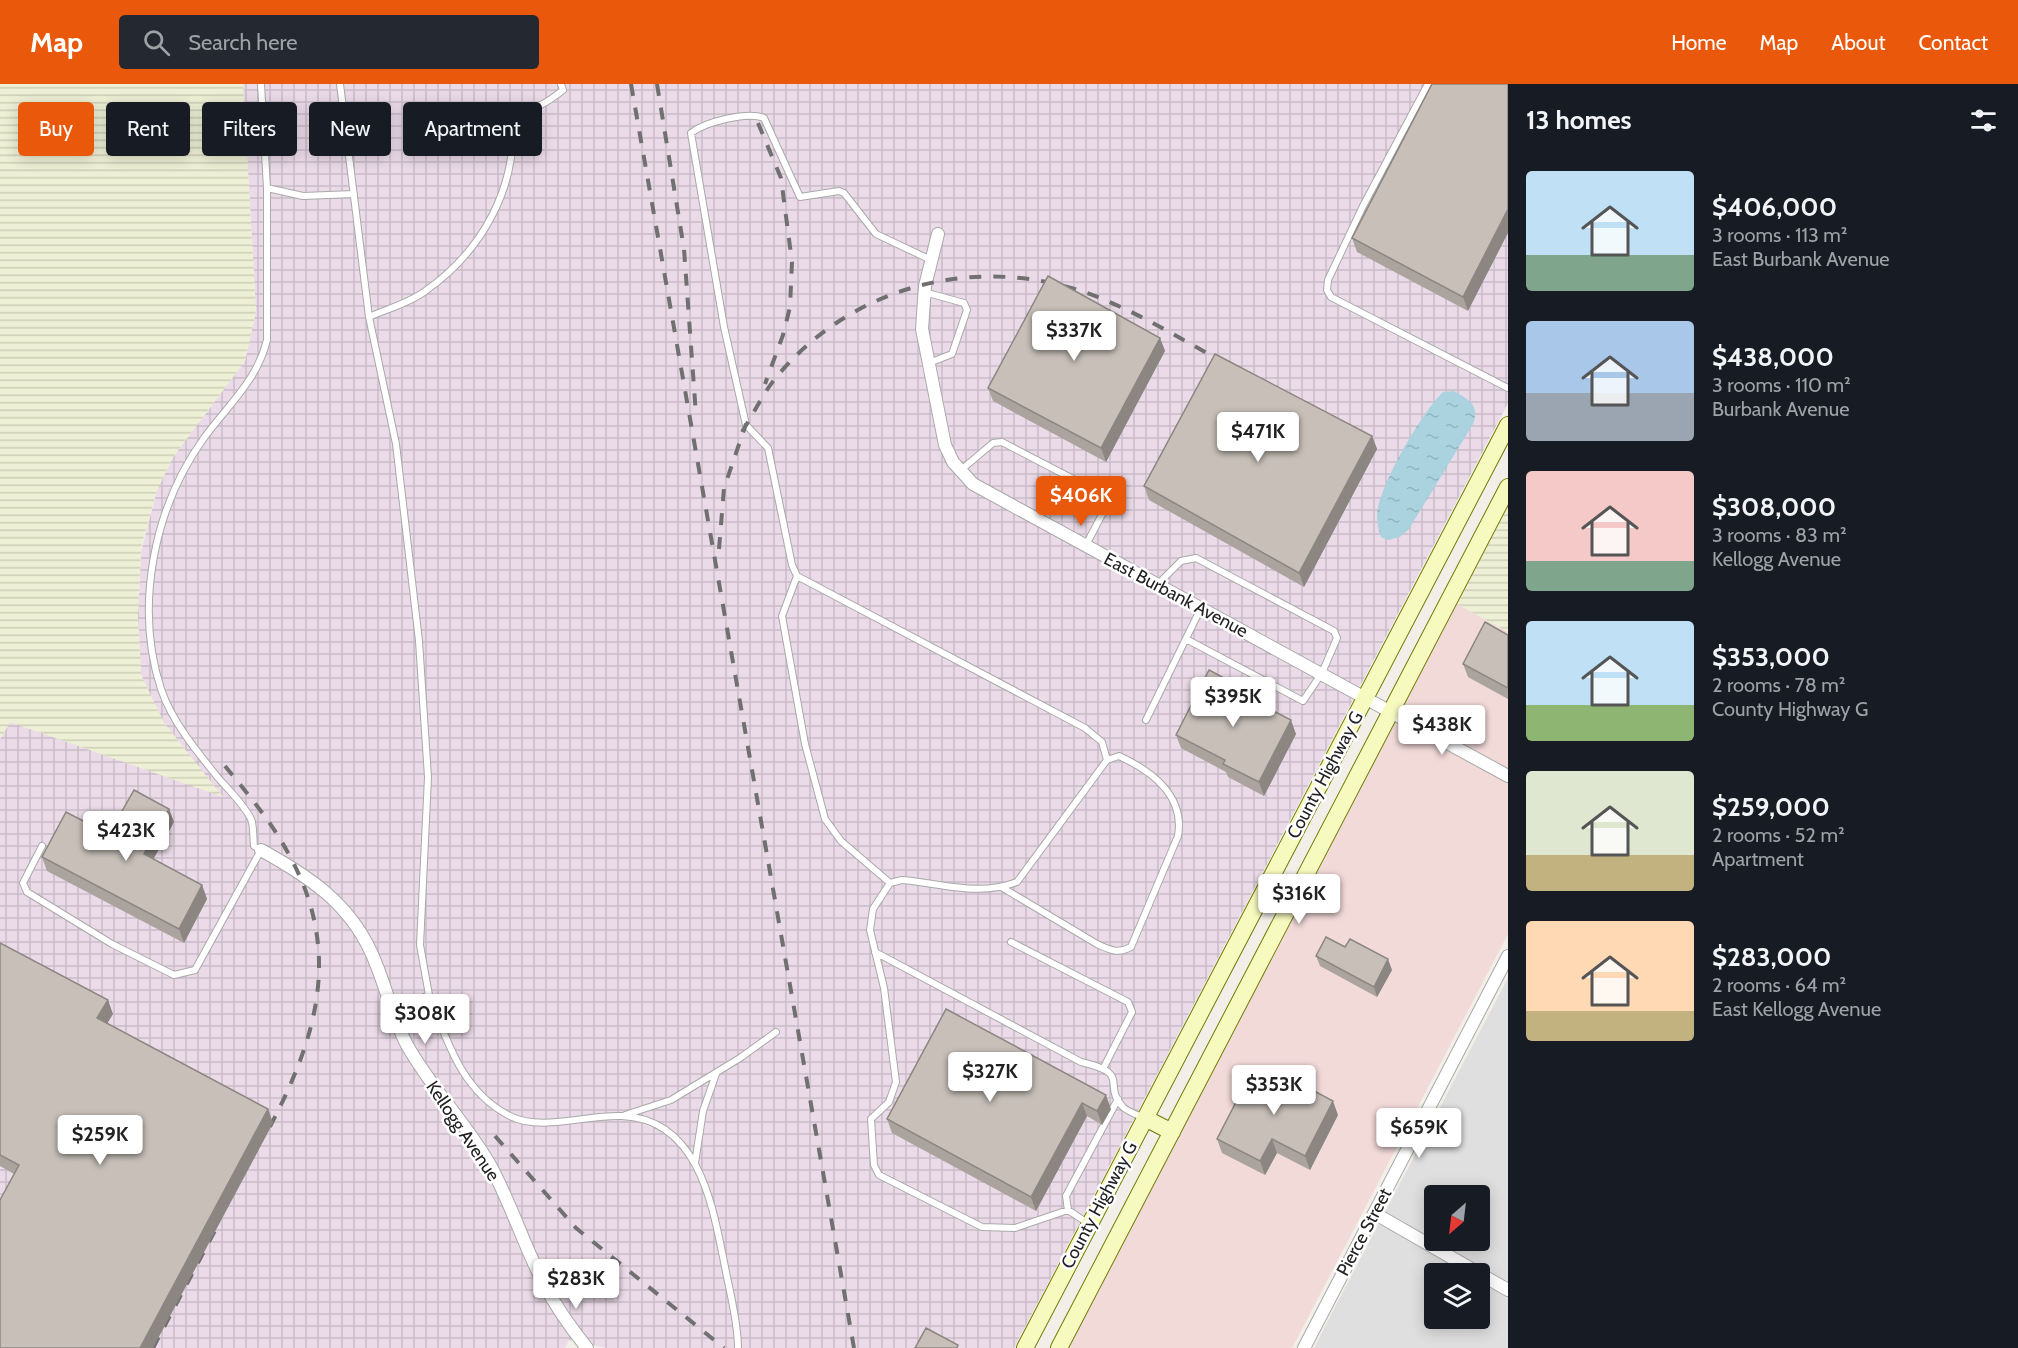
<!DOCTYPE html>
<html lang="en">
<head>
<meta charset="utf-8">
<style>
  :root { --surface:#171b24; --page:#242831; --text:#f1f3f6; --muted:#9ea1a6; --accent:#ea580c }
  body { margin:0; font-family:Cabin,sans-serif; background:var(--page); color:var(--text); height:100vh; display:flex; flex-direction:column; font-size:22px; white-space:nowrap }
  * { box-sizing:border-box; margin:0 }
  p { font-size:20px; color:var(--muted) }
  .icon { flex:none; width:33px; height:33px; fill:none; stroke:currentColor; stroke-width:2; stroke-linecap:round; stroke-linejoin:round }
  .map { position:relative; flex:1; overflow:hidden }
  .drawer { display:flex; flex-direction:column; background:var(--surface); width:510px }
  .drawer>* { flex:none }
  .banner { position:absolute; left:18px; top:18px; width:570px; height:54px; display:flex; gap:12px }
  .needle { width:39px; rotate:208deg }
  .buttons { position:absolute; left:1424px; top:1101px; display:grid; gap:12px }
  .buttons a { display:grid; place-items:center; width:66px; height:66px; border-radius:6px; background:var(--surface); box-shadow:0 3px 15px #0003; font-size:30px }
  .price { position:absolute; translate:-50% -51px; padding:0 14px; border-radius:6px; background:#fff; color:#222; font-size:20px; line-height:39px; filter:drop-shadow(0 2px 3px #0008) }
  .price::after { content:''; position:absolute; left:50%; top:36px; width:18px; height:14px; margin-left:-9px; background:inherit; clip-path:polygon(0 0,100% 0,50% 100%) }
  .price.current { background:var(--accent); color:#fff }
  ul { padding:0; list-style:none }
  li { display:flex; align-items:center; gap:18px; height:150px; padding:0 18px }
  li span { display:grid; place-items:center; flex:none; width:168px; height:120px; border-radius:6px; color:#555 }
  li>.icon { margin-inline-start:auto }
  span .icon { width:72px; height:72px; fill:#fffc; stroke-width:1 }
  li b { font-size:26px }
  h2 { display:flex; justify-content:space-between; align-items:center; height:72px; padding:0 18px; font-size:26px }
  .chip { padding:0 21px; border-radius:6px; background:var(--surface); box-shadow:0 3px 15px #0003; font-size:21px; line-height:54px }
  .chip.current { background:var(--accent); color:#fff }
  header { display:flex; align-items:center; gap:36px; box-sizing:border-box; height:84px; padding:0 30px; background:var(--accent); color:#fff }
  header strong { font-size:28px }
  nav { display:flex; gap:33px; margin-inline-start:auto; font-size:21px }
  .search { width:420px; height:54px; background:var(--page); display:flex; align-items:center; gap:15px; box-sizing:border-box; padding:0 21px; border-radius:6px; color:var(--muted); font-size:22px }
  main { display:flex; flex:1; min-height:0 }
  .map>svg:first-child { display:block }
</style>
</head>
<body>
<header>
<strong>Map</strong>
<div class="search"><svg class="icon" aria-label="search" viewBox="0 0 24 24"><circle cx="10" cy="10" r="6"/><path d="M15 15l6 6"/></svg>Search here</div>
<nav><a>Home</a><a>Map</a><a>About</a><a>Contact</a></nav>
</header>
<main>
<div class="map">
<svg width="1508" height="1264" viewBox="0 0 1508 1264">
  <defs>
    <pattern id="industrial-grid" width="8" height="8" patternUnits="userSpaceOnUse" patternTransform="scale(1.5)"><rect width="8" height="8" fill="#ebdbe8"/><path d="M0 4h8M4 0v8" fill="none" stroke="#c9bcc7"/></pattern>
    <pattern id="farmland-rules" width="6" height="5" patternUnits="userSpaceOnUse" patternTransform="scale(1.5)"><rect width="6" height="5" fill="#eef0d5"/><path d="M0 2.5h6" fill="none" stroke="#ccceb7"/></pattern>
    <pattern id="water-ripples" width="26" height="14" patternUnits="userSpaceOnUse" patternTransform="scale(1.5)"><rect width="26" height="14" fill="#aad3df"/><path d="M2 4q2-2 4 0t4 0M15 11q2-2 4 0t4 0" fill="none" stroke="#92b5bf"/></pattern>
  </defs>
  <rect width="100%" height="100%" fill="#f2efe9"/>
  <!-- residential -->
  <path fill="#e0dfdf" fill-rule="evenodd" d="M1508,894v370h-194l31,-60zM1434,1112h45v44h-45zM1434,1190h45v44h-45z"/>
  <!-- commercial -->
  <path fill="#f2dad9" d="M1457,520l51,28v302l-216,414h-225z"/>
  <!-- industrial -->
  <path fill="url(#industrial-grid)" d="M243,0h1265v319l-494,945h-408l-37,-8 -4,8h-565v-609l10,-17 212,74 -58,-73 -23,-48 -3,-59 3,-64 16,-62 16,-33 72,-96 11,-50z"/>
  <!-- farmland -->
  <path fill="url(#farmland-rules)" d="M0,0h243l13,227 -11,50 -72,96 -16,33 -16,57 -3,69 3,59 23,48 59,74 -213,-75 -10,17z
    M1508,422v126l-51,-28z"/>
  <!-- water -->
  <path fill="url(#water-ripples)" d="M1454,307c16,9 26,15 19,33l-64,105 -9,8 -12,3 -7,-3c-3,-8 -4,-15 -4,-23 2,-29 45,-102 66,-122z"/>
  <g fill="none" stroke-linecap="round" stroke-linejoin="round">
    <defs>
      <path id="service" d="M340,0l29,233 27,127 23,197 9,136 -8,168 9,50 -35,16
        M1428,0l-65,122 -35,74 -1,10 4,7 177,91
        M267,104l36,8 51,-2
        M931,176l-55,-26 -32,-41 -5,-2 -39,6 -36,-79c-16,-7 -59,4 -73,15l33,194 22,98 22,23 24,117 5,11 288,152 17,14 5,18
        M924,208l40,11 3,7 -15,44 -23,9
        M369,233c18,-8 40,-14 55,-25 59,-41 95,-107 88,-178 21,-3 35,-11 51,-24l-2,-6
        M961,386l32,-27 9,-1 100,52 6,4v5l-22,42
        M797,492l-15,40 23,128 20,75 16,22 49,42
        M1158,500l23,-23 15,-3 138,73 3,7 -15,35 -19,28 -117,-62
        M1146,636l55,-112
        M42,762l-19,37 4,9 85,52 62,31 21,-5 66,-120 -7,-4c-1,-8 0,-20 -3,-27 -7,-14 -20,-27 -31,-39 -22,-27 -48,-58 -59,-91 -27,-83 -7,-182 43,-251 24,-33 53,-57 63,-98v-152l-6,-104
        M1003,804l94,56c13,6 21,10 34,3l47,-111c7,-40 -26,-65 -59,-80l-12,4 -90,122c-39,15 -76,1 -115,-2l-12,3 -17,26 -3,21 14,58 12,94 -7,20 -18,17 3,46 5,10 103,52 33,1 53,-18
        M1011,858l117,60 4,10 -28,55
        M875,868l206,110c52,12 20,22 42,45 5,5 15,8 21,11
        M429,911c18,46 33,97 81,121 31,16 79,-2 112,0 78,3 91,92 103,151 5,26 13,55 13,81
        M625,1031l46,-15 69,-42 36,-26
        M695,1079l8,-52 13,-37
        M1089,1140l-21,-14 -2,-14 52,-97"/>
      <path id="minor" d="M938,150l-13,52 -3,43 23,116 8,17 20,22 535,292
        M261,766c47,26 87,52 110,102 14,30 21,65 36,93 24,43 59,78 83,120 21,38 34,81 54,119 12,23 27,44 43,64
        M1374,1129l134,77
        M1304,1264l204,-392"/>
      <path id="secondary" d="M1145,1034l27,14
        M1025,1264l483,-923
        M1059,1264l449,-861"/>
    </defs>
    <!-- service casing -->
    <use href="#service" stroke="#a9a9a9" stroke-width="8"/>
    <!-- minor casing -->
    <use href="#minor" stroke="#a9a9a9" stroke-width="14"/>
    <!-- secondary casing -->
    <use href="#secondary" stroke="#707d05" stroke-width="18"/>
    <!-- service -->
    <use href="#service" stroke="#fff" stroke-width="6"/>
    <!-- minor -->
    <use href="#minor" stroke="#fff" stroke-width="12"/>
    <!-- secondary -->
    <use href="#secondary" stroke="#f7fabf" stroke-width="16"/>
    <!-- rail -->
    <path stroke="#707070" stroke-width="4" stroke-dasharray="12 12" stroke-linecap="butt" d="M631,0l223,1264
      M657,0l27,165 12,166
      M758,39l23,55 11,84 -2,45 -7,28 -18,49
      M742,348c12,-19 22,-41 37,-58 79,-93 208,-122 321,-76 45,18 87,45 129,67
      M1359,351l21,11
      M719,465l5,-61 22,-64
      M225,682c22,27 45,54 62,85 58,102 29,190 -22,285
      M495,1052l81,92 148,120
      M153,1264l67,-127"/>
  </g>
  <!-- wall -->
  <path fill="#aba49e" d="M1432,0l36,227 -111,-59 -5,-14z
    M1160,254l5,13 -59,111 -113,-61 -5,-13z
    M1372,352l5,13 -73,138 -155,-87 -5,-14z
    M1508,551v64l-40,-22 -5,-13z
    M1226,595l4,14 66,41 -32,62 -36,-19 -2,-5 -45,-24 -5,-13z
    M169,725l5,13 -21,37 49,26 5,14 -23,44 -137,-72 -5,-14 80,-16 8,-13 -4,-2 -5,-13z
    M0,859l113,71 -6,9 161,86 5,14 -259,51 -14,-8z
    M1316,872l76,14 -15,27 -57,-31z
    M946,925l165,100 -9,16 -15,-9 -51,95 -144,-78 -5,-14z
    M1338,1031l-28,55 -33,-17 -12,22 -43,-22 -5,-14z"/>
  <!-- shaded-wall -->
  <path fill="#8b8681" d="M1508,125v24l-40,78 -5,-14z
    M1160,254l5,13 -59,111 -5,-14z
    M1372,352l5,13 -73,138 -5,-14z
    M1226,595l5,14 -5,9 -5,-14z
    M1291,636l5,14 -32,62 -5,-14z
    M169,725l5,13 -25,45 -5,-13z
    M202,801l5,14 -23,44 -5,-14z
    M1388,875l4,11 -15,27 -3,-10z
    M108,916l5,14 -11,18 -5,-14z
    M1106,1011l5,14 -9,16 -5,-14z
    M1333,1017l5,14 -28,55 -5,-14z
    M1082,1019l5,13 -51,95 -5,-14z
    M268,1025l5,14 -120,225h-13z
    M1272,1055l5,14 -12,22 -5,-14z"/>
  <!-- building -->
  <path fill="#c7bfb8" stroke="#8b8681" stroke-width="1.5" d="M1432,0h76v125l-45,88 -111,-59z
    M1048,192l112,62 -59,110 -113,-60z
    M1215,270l157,82 -73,137 -155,-87z
    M1485,538l23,13v53l-45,-24z
    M1209,586l17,9 -5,9 37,20 2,-4 31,16 -32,62 -36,-18 2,-4 -49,-25z
    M134,706l35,19 -25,45 58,31 -23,44 -137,-72 24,-45 56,29 12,-21 -13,-7z
    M1326,853l19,10 5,-8 38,20 -14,28 -58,-31z
    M0,859l108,57 -11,18 171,91 -128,239h-140v-148l19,-35 -19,-10z
    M946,925l160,86 -9,16 -15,-8 -51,94 -144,-78z
    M1253,985l21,12 5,-9 54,29 -28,55 -33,-17 -12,22 -43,-22z
    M926,1244l32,17 -1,3h-42z"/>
  <g text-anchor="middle" stroke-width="5" stroke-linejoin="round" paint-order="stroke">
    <!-- street labels -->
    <g font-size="18" fill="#222" stroke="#fff">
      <text transform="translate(1176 511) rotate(28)" y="6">East Burbank Avenue</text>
      <text transform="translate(1325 691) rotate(-62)" y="6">County Highway G</text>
      <text transform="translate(463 1047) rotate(56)" y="6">Kellogg Avenue</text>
      <text transform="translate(1099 1121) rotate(-62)" y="6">County Highway G</text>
      <text transform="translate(1364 1148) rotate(-62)" y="6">Pierce Street</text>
    </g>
  </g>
</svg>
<div class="buttons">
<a><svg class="needle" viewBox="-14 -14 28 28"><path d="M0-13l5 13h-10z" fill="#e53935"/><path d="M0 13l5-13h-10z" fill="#9ea1a6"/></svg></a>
<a><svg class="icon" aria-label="layers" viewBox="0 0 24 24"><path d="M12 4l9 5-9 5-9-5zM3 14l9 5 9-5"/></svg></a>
</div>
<b class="price" style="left:1074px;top:278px">$337K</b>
<b class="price" style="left:1258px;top:379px">$471K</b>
<b class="price current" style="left:1081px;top:443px">$406K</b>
<b class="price" style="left:1233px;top:644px">$395K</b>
<b class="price" style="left:1442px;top:672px">$438K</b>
<b class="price" style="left:126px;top:778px">$423K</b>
<b class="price" style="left:1299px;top:841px">$316K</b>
<b class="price" style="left:425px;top:961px">$308K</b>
<b class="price" style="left:990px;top:1019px">$327K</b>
<b class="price" style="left:1274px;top:1032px">$353K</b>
<b class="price" style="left:1419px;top:1075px">$659K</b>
<b class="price" style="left:100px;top:1082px">$259K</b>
<b class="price" style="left:576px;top:1226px">$283K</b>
<div class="banner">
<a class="chip current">Buy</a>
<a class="chip">Rent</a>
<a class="chip">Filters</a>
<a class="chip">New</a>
<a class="chip">Apartment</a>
</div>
</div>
<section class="drawer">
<h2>13 homes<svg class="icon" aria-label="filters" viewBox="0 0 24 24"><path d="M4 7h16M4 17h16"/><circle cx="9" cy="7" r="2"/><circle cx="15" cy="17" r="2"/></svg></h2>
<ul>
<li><span style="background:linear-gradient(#bfe0f5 70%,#7fa58c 0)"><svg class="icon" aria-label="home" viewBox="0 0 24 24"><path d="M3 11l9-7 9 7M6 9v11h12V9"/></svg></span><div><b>$406,000</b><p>3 rooms · 113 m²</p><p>East Burbank Avenue</p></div></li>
<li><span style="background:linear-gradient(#a9c7e8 60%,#9aa5b1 0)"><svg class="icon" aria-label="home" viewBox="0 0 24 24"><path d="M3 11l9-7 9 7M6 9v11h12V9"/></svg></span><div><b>$438,000</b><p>3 rooms · 110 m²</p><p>Burbank Avenue</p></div></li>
<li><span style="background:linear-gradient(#f6c9c9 75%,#7fa58c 0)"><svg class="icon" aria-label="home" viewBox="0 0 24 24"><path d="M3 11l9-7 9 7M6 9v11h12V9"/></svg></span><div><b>$308,000</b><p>3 rooms · 83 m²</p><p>Kellogg Avenue</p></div></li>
<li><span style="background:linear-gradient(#bfe0f5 70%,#8fb573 0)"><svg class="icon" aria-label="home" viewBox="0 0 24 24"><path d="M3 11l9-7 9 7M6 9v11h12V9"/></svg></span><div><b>$353,000</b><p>2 rooms · 78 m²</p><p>County Highway G</p></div></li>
<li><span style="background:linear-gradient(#dfe7d0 70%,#c2b280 0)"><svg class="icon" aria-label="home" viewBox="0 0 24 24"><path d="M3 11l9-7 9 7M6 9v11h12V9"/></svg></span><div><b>$259,000</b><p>2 rooms · 52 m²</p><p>Apartment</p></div></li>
<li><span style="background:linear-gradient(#ffd9b3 75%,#c2b280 0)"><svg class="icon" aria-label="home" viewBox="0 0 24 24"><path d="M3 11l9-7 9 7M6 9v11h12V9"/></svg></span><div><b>$283,000</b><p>2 rooms · 64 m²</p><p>East Kellogg Avenue</p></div></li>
</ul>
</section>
</main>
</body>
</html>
